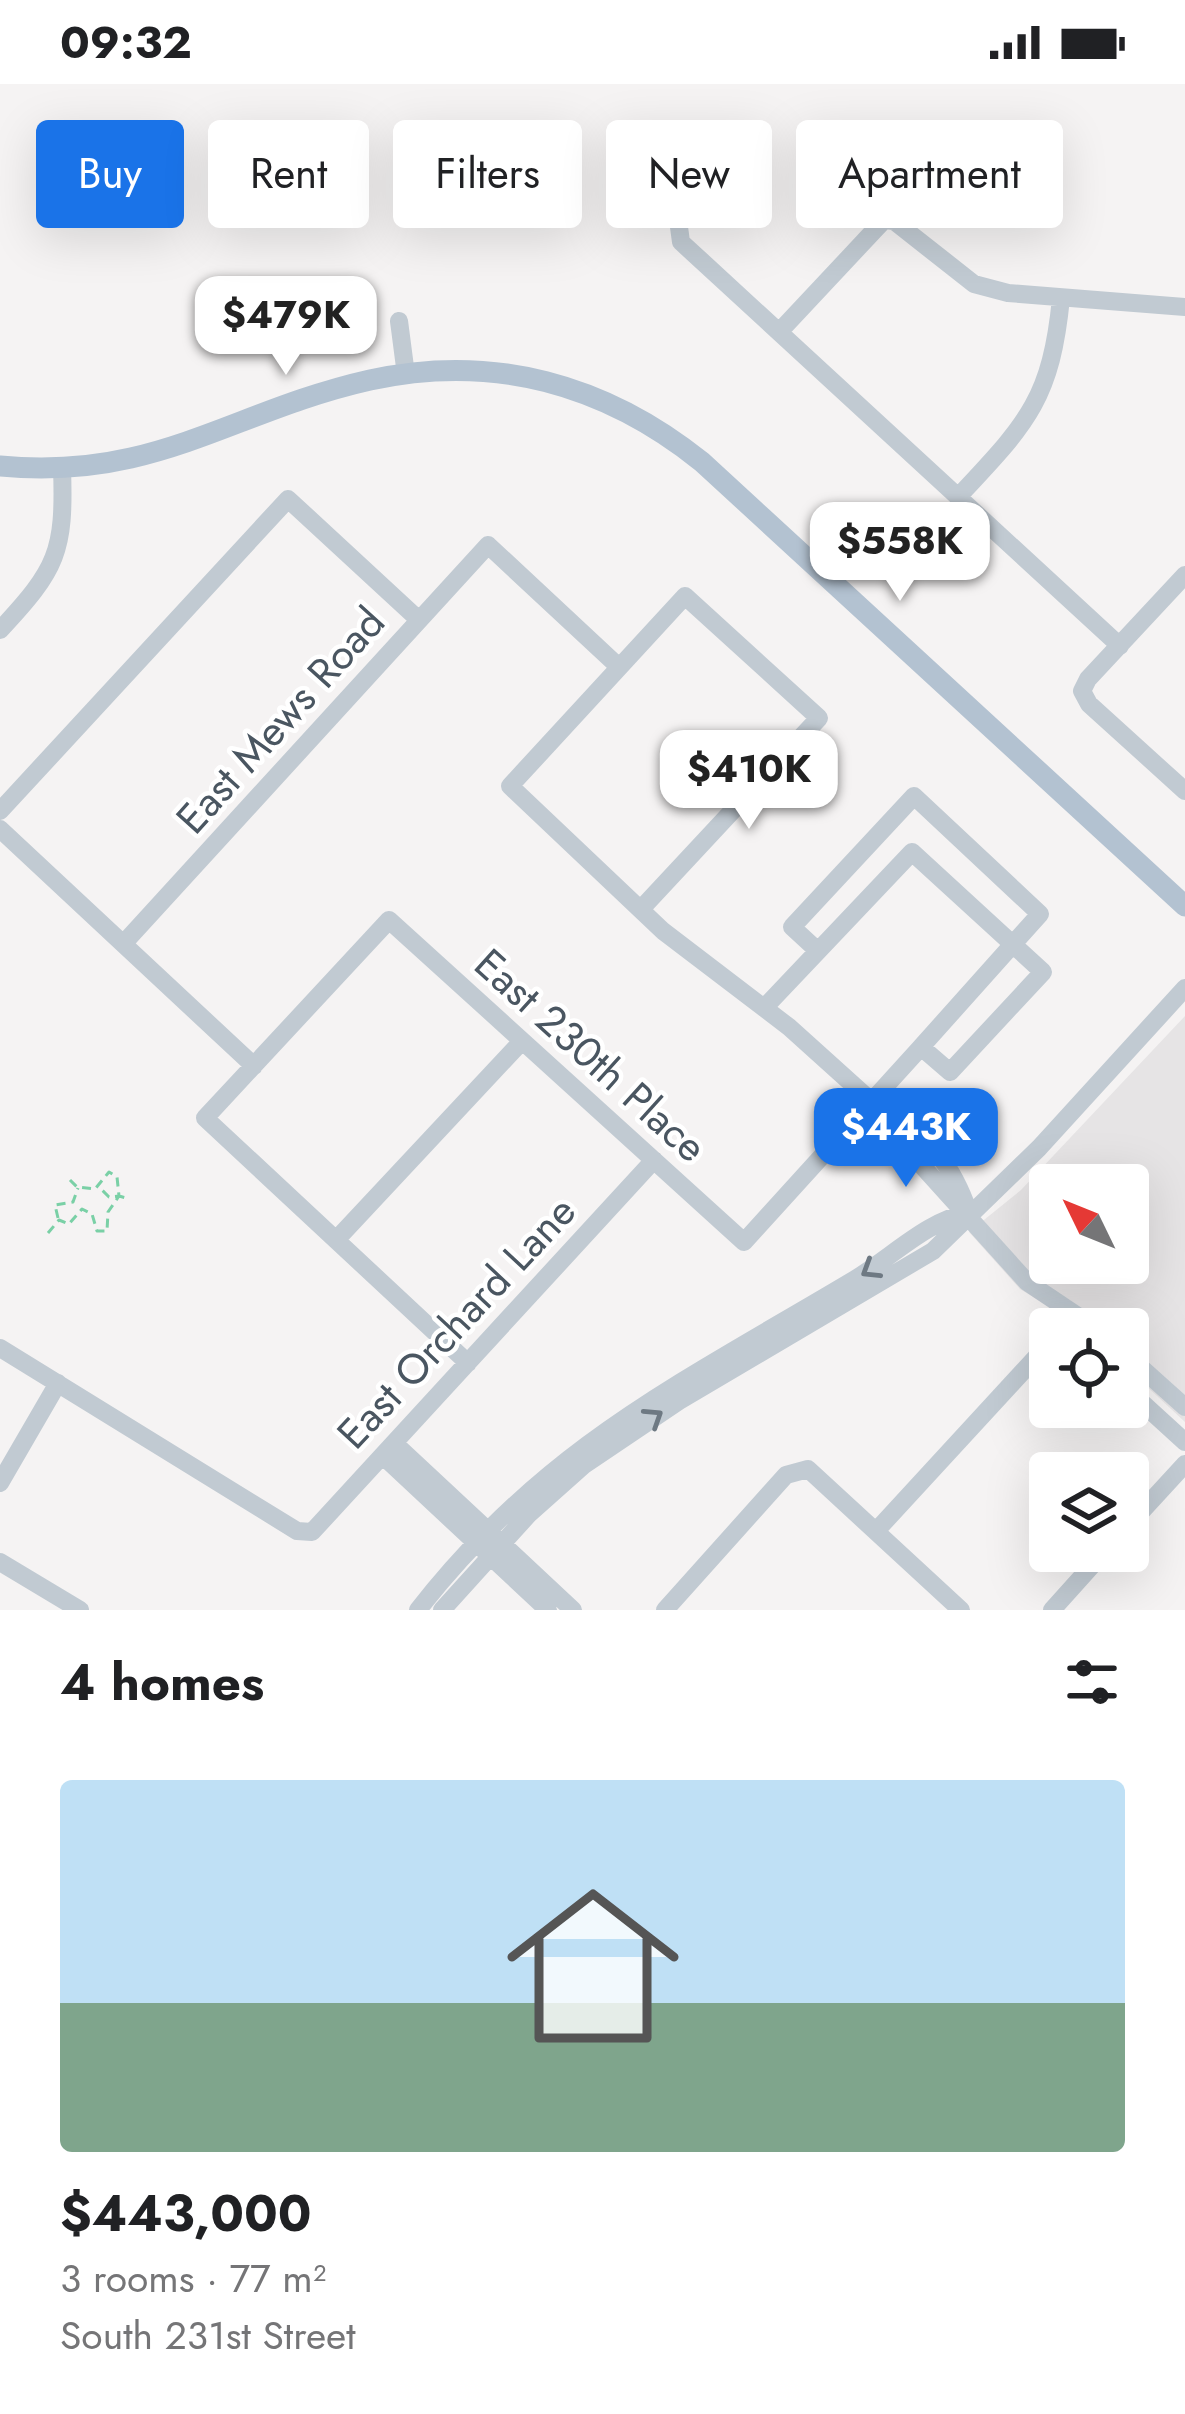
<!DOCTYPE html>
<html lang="en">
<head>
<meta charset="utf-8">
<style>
  :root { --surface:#fff; --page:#f2f2f2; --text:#202124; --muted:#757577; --accent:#1a73e8 }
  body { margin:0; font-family:Jost,sans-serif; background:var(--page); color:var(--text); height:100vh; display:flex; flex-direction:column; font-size:45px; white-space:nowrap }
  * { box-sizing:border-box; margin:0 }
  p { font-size:39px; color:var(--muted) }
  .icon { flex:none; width:66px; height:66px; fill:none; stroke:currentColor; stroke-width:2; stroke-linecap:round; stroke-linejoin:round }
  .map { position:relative; height:1526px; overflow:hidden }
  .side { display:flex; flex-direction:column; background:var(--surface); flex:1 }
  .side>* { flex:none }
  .banner { position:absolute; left:36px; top:36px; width:1113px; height:108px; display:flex; gap:24px }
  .needle { width:78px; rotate:313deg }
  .controls { position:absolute; left:1029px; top:1080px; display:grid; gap:24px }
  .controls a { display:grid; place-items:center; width:120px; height:120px; border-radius:12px; background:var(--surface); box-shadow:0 12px 48px #0002; font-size:60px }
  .price { position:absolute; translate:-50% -102px; padding:0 27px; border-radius:24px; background:#fff; color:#222; font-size:39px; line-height:78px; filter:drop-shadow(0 3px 6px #0008) }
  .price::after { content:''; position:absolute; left:50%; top:72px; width:36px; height:27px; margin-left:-18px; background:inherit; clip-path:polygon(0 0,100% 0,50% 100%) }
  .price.current { background:var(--accent); color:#fff }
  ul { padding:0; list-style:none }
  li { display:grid; align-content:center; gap:24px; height:636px; padding:0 60px }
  li span { display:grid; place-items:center; height:372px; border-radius:12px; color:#555 }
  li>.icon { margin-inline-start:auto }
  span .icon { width:216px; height:216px; fill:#fffc; stroke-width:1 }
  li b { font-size:51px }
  h2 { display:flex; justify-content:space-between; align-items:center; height:144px; padding:0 60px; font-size:51px }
  .pill { padding:0 42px; border-radius:12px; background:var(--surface); box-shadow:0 12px 48px #0002; font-size:42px; line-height:108px }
  .pill.current { background:var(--accent); color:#fff }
  .status { display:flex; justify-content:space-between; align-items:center; height:84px; padding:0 60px; background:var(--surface); direction:ltr }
  .status svg { height:33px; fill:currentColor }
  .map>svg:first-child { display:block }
</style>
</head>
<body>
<div class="status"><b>09:32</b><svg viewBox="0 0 49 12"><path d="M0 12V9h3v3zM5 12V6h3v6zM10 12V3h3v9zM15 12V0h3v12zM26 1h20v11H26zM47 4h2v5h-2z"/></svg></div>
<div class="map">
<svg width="1185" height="1526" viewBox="0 0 1185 1526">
  <rect width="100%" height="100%" fill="#f5f3f3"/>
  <!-- education -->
  <path fill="#e6e4e5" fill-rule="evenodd" d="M1185,932v406l-57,-53v-40h-42l-66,-40 -51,-57 52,-42zM1050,1101h78v78h-78z"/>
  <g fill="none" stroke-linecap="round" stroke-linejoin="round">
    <!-- path -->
    <path stroke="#7ad0a6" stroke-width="3" stroke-dasharray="9 6" stroke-linecap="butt" d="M70,1096l7,7 18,2 14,-17 8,5 2,19 11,3
      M58,1134l-3,-13 18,-3 5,-14
      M48,1149l11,-13 10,4 13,-15 10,5 5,17h10l1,-19 11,-16 -10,1 -10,-10"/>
    <!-- minor -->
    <path stroke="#c1cad2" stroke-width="18" d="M677,128l4,30 439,404
      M399,237l7,54
      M780,247l104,-111 10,1 80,63 34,9 177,14
      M958,413c68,-73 93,-96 103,-199
      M1185,491l-97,104 -6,12 7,13 96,87
      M0,546c57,-61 65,-78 62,-162
      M0,727l288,-312 131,121
      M0,745l254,237
      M641,825l178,-191 -134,-122 -175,190 153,145 126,96 111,100c37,13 57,51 69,86
      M124,859l364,-398 131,122
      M818,867l-26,-24 122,-131 126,118 -119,133
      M900,1043l5,20 122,135 70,47
      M336,1156l186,-199
      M0,1264l297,183 15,1 342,-372
      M1128,1272l57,51
      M468,1279l-263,-245 184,-198 355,322 177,-195 29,25 93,-100 -131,-120 -148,156
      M1128,1306l57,52
      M394,1359l179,167
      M383,1372l165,154
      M0,1399l58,-100
      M1128,1442l57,-62
      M876,1447l174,-189
      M0,1478l80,48
      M418,1526c127,-163 263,-227 434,-329 38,-22 75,-61 117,-68
      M442,1526l87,-96 55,-49 95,-64 254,-150 106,-103 146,-160
      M665,1526l121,-135 22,-6 153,141
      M1052,1526l53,-59"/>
    <!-- major -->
    <path stroke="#b3c2d1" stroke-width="21" d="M0,382c155,15 232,-55 370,-86 123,-27 235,4 332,82l483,444"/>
  </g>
  <!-- one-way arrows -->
  <defs><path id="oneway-chevron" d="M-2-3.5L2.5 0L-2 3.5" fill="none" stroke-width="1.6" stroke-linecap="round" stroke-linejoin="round" transform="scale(3)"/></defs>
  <g stroke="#6e7983">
    <use href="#oneway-chevron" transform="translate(870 1186) rotate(148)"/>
    <use href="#oneway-chevron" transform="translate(654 1333) rotate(-33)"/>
  </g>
  <g text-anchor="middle" stroke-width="9" stroke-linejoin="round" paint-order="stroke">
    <!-- street labels -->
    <g font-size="42" fill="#4a5661" stroke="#fff">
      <text transform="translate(280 636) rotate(-48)" y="15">East Mews Road</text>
      <text transform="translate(591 971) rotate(42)" y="15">East 230th Place</text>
      <text transform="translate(456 1238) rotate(-47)" y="15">East Orchard Lane</text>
    </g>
  </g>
</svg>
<div class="controls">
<a><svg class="needle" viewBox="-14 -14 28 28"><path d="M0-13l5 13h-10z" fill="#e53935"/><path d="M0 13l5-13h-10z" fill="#757577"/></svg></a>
<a><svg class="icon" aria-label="locate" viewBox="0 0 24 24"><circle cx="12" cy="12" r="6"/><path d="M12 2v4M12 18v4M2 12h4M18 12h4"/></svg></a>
<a><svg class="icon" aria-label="layers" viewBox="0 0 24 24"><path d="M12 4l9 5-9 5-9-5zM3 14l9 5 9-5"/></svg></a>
</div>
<b class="price" style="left:286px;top:294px">$479K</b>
<b class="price" style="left:900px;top:520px">$558K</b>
<b class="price" style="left:749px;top:748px">$410K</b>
<b class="price current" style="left:906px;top:1106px">$443K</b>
<div class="banner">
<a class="pill current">Buy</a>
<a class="pill">Rent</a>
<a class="pill">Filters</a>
<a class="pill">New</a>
<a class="pill">Apartment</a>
</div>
</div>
<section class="side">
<h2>4 homes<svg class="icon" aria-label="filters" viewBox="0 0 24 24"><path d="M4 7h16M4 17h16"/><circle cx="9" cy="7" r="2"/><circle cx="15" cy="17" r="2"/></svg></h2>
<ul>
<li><span style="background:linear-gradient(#bfe0f5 60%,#7fa58c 0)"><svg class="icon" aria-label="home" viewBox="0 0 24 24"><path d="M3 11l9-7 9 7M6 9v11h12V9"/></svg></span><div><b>$443,000</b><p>3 rooms · 77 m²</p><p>South 231st Street</p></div></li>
</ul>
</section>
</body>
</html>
